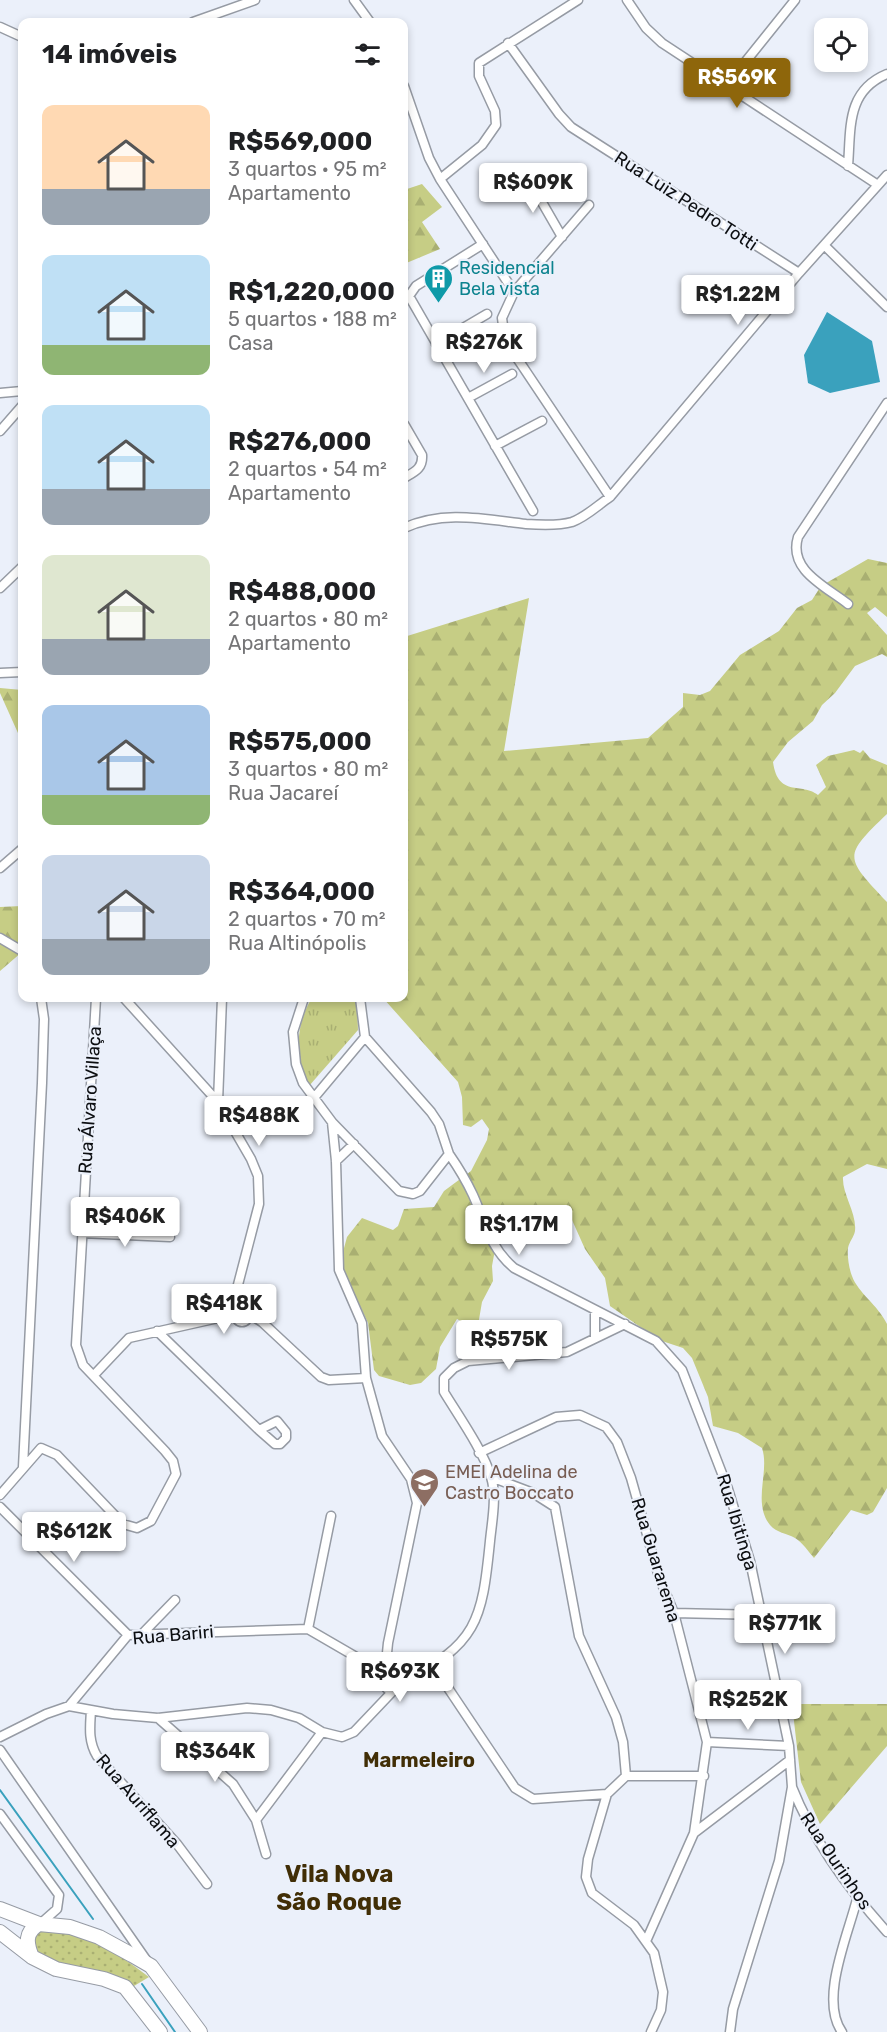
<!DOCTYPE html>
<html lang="pt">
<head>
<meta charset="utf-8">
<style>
  :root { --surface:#fff; --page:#f2f2f2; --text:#202124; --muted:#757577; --accent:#8e660b }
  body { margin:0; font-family:Rubik,sans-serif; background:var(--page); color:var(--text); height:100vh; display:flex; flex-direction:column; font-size:22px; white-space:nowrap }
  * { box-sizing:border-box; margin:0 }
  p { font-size:20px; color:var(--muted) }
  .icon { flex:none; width:33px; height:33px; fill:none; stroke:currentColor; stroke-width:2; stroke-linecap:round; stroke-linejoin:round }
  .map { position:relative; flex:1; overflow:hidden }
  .details { position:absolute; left:18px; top:18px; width:390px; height:984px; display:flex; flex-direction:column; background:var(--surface); border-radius:12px; box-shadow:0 3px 9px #0003 }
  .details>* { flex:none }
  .controls { position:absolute; left:814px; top:18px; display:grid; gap:12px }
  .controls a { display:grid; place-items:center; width:54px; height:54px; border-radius:12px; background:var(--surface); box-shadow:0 3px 9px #0003; font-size:30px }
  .price { position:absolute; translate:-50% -51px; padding:0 14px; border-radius:6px; background:#fff; color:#222; font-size:20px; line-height:39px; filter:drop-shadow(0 2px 3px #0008) }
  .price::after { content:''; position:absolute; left:50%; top:36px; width:18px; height:14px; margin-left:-9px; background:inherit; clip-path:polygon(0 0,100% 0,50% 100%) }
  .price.selected { background:var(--accent); color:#fff }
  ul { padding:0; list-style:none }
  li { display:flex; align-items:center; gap:18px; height:150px; padding:0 24px }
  li span { display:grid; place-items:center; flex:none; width:168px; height:120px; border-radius:12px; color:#555 }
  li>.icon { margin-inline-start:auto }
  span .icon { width:72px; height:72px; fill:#fffc; stroke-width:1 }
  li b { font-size:26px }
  h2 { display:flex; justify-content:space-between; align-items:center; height:72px; padding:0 24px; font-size:26px }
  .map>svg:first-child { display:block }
</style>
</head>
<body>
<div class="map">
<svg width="887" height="2032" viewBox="0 0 887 2032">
  <defs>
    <pattern id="grass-dots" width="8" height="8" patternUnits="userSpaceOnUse" patternTransform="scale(1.5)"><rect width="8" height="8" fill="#c6cd85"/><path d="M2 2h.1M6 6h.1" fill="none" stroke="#a9af72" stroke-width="1.8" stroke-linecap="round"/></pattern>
    <pattern id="forest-firs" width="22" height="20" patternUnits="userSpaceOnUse" patternTransform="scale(1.5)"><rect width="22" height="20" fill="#c6cd85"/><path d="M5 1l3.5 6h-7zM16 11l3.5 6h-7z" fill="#a9af72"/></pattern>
    <pattern id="park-tufts" width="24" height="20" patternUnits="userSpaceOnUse" patternTransform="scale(1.5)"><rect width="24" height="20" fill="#c6cd85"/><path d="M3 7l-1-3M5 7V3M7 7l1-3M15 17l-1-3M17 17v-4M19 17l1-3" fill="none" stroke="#a9af72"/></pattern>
  </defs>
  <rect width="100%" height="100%" fill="#ebf0fa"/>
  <!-- grass -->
  <path fill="url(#grass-dots)" d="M39,1931c47,1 73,18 110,46l-20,12 -70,-23 -27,-15 -2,-17z"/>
  <!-- forest -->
  <path fill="url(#forest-firs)" d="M422,184l20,23 -20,15 18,27 -36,15v-74z
    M868,559l19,4v54l-12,-10 -8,6 20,22v22l-5,-3 -27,12 -20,27 -13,12 -9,16 -25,21 -15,20c5,36 29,20 45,33l8,-8 -10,-22 12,-9 26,-6 6,3 3,-3 7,8 17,7v49c-45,43 -42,43 0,88v267l-20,-5 -24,13c-1,17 14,36 12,54 -1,6 -6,11 -7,17 -1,7 1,21 4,28 6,17 26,29 35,48v164l-14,24 -6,3 -16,-5 -37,48c-6,-7 -11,-15 -19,-20 -9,-5 -18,-5 -25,-13 -18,-23 0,-53 -8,-77l-24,-15 -25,-7 -5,-29 -16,-39 -9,-10 -24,-8 -49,-34 -5,-28 -20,-29 -13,-29c-15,-2 -24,8 -39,5l-6,10 -31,9 -4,22 1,15 -11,21 -7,41 -4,-22 -5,3 -9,-5 -17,28 -4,22 -15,14 -11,2 -31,-9 -5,-6 -6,-47 -28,-60 7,-26 15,-19 31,12 5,-4 6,-17 30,-2 10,-16 27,-20 16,-31 2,-11 -7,-10 -11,8 -8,-2 -1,-28 -4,-15 -75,-84h21v-361l125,-39 -25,153 144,-13 35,-31v-14l17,2 10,-4 30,-36 39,-24 18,-23 15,-8 9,-14z
    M0,688l22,2v52l-22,-49z
    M22,906v46l-22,19v-64z
    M792,1704h95v42l-67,78 -19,-42z"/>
  <!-- park -->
  <path fill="url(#park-tufts)" d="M312,998h45l1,32 -49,56c-16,-25 -13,-64 3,-88z"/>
  <!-- water -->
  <path fill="#3aa1bd" d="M827,312l45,29 8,41 -50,11 -22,-10 -4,-28z"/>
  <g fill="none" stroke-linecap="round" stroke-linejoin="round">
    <!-- stream -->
    <path stroke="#3aa1bd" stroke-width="2" d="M0,1790l93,129
      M142,1984l33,48"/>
    <defs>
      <path id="minor" d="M354,0l16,22
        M627,0l19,28 16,15 216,142
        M193,22l62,-22
        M0,27l22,10
        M508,43l51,71 12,13 228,146
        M404,86l25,72 11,21 74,113 -12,26 3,22 105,157
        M726,86l69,-86
        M848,166c3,-38 -2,-75 39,-92
        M528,178l34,59
        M440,179l42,-34 14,-20 -1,-14 -16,-35v-13l99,-63
        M483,244l-67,42 -7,10 124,215
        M825,246l62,61
        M514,292l75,-87
        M436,344l51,-30
        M0,393l22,-2
        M468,398l44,-24
        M404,424l18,31c1,14 -8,17 -18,23
        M0,431l22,-25
        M495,446l47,-25
        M404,528c40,-18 79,-9 122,-4 14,1 32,2 46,-2 14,-5 26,-17 38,-25l189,-224 88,-98
        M0,588l22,-21
        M848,604c-23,-18 -60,-34 -50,-67l89,-134
        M0,673l22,-1
        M0,868l22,-19
        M0,938l22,13
        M124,998l94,104
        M222,998l-4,104 33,57 7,17 1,28 -25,96 3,13
        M360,998l5,39
        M313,1099l52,-62 66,75 8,12 10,30 -29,37 -7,3 -14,-3 -67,-69
        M449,1154c9,13 17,26 24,41 12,27 17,53 41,73l142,73 26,29 46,119 22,72 39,185 3,41 -13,74 -46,148 -3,23
        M336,1161l18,-17
        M81,1233l89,4
        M236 1316a6 6 0 1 1 12 0a6 6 0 1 1-12 0Z
        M595,1311v27
        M248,1313l14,9 59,55 8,3 37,-2 -4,-55 -23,-53 -3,-109 -4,-39 -29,-39 -7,-19 -3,-32 11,-34
        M157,1331l102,99 16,14h5l6,-6v-6l-9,-11 -18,9
        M94,1375l35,-37 107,-24
        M366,1378l16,58 29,43 6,24 -29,140 -1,10 7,21
        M479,1453l77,-36 24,-2 26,12 11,15 14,36 28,99 15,36 33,129 -13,91
        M23,1467l19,-384 2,-64 -3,-21
        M491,1477l42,16 22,14 24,129 37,81 7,25 3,34 -19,18 -19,65 -2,18 6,16 42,32 20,28 9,39 -2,18 -10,22
        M0,1495l41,-47 16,7 66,69 14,4 14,-7 25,-47 -3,-13 -8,-10 -82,-86 -7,-20 20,-347
        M0,1507l128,128
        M674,1613l89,2
        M308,1629l23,-113
        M308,1629l62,36 16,13
        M142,1634l33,-34
        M434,1667l81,121 18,11 74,-5
        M384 1682a9 9 0 1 1 18 0a9 9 0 1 1-18 0Z
        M402,1682c75,-38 80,-60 88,-141 2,-20 7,-45 1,-64 -7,-25 -33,-62 -47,-85v-14l10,-10 14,-7 99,-9 58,-28
        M69,1706l59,-71 180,-6
        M91,1710c-1,17 -3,31 6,46l80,88 30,40
        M158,1718l75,66 23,36 10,34
        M0,1737l46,-23 23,-8 44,8 45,4 89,-10 24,2 28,8 23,14 20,5 12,-5 39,-41
        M707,1742l82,4
        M0,1750l147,211
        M626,1776h78
        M792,1787c21,53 57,103 95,145
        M0,1814l59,81 -2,14 -17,15
        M256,1820l66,-88
        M647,1939l47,-106 96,-73
        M842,2032c-23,-32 6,-97 15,-133"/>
      <path id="trunk" d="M0,1909l39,15 31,3 29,10 33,18 19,11 49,66
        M0,1932l32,25 24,12 48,10 21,8 35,45
        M32,1957c-6,-14 -7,-25 7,-33"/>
    </defs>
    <!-- minor casing -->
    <use href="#minor" stroke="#969ba4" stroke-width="11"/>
    <!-- trunk casing -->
    <use href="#trunk" stroke="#969ba4" stroke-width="16"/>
    <!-- minor -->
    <use href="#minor" stroke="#fff" stroke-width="8"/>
    <!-- trunk -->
    <use href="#trunk" stroke="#fff" stroke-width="14"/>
  </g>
  <!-- icons -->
  <defs>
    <symbol id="building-pin" viewBox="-11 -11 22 30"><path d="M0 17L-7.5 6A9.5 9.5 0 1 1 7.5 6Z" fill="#0f9aa8" stroke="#ebf0fa"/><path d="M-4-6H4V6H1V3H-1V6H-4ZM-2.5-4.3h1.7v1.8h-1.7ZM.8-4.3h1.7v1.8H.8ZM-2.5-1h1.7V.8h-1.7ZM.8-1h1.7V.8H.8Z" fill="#fff"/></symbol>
    <symbol id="school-pin" viewBox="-11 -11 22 30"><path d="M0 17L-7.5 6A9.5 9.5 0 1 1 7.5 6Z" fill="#8d6e63" stroke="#ebf0fa"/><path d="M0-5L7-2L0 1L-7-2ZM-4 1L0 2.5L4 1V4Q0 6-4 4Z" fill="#fff"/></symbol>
  </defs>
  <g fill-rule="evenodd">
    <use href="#building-pin" x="422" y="262" width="33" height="45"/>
    <use href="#school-pin" x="408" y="1466" width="33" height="45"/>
  </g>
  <g text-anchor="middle" stroke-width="4.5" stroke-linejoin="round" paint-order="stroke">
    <!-- street labels -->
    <g font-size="18" fill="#0c0e11" stroke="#ebf0fa">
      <text transform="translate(686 201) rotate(33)" y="6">Rua Luiz Pedro Totti</text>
      <text transform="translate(90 1100) rotate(-86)" y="6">Rua Álvaro Villaça</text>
      <text transform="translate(737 1522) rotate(73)" y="6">Rua Ibitinga</text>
      <text transform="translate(656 1560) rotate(73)" y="6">Rua Guararema</text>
      <text transform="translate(173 1635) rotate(-5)" y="6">Rua Bariri</text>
      <text transform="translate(138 1801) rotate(49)" y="6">Rua Auriflama</text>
      <text transform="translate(836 1861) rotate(56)" y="6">Rua Ourinhos</text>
    </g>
    <!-- culture labels -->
    <g font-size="18" fill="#0d838f" stroke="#ebf0fa" text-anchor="start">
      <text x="459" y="274">Residencial<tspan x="459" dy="21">Bela vista</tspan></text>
    </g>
    <!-- education labels -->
    <g font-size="18" fill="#785e54" stroke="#ebf0fa" text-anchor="start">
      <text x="445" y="1478">EMEI Adelina de<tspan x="445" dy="21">Castro Boccato</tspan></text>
    </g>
    <!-- neighbourhood labels -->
    <g font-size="20" font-weight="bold" fill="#412e06" stroke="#ebf0fa">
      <text x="419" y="1767">Marmeleiro</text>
    </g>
    <!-- district labels -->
    <g font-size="24" font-weight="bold" fill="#412e06" stroke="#ebf0fa">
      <text x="339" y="1882">Vila Nova<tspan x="339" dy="28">São Roque</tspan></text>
    </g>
  </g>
</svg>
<div class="controls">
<a><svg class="icon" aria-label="locate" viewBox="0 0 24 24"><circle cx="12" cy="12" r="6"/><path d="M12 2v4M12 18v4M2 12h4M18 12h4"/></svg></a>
</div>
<b class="price selected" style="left:737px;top:109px">R$569K</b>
<b class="price" style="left:533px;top:214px">R$609K</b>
<b class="price" style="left:738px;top:326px">R$1.22M</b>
<b class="price" style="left:484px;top:374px">R$276K</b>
<b class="price" style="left:259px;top:1147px">R$488K</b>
<b class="price" style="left:125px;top:1248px">R$406K</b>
<b class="price" style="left:519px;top:1256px">R$1.17M</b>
<b class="price" style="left:224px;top:1335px">R$418K</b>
<b class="price" style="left:509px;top:1371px">R$575K</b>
<b class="price" style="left:74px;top:1563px">R$612K</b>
<b class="price" style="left:785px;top:1655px">R$771K</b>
<b class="price" style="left:400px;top:1703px">R$693K</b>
<b class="price" style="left:748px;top:1731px">R$252K</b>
<b class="price" style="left:215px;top:1783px">R$364K</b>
<section class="details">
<h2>14 imóveis<svg class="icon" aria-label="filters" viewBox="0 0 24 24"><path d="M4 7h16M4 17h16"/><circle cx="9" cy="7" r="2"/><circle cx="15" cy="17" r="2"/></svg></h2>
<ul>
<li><span style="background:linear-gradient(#ffd9b3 70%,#9aa5b1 0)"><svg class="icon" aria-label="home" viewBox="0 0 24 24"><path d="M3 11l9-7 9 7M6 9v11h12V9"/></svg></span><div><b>R$569,000</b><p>3 quartos · 95 m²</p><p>Apartamento</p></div></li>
<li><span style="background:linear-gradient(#bfe0f5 75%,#8fb573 0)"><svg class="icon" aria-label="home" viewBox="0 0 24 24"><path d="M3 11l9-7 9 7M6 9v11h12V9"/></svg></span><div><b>R$1,220,000</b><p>5 quartos · 188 m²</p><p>Casa</p></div></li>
<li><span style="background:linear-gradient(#bfe0f5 70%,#9aa5b1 0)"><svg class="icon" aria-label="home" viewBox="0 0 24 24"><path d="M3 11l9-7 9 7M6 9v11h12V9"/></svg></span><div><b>R$276,000</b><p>2 quartos · 54 m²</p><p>Apartamento</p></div></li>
<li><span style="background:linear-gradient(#dfe7d0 70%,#9aa5b1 0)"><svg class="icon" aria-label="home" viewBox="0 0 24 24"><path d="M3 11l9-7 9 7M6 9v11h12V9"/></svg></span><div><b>R$488,000</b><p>2 quartos · 80 m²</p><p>Apartamento</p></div></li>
<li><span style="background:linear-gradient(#a9c7e8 75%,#8fb573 0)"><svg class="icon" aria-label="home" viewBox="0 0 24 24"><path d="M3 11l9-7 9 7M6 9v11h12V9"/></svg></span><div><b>R$575,000</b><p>3 quartos · 80 m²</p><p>Rua Jacareí</p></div></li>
<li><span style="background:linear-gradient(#c9d6e8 70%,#9aa5b1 0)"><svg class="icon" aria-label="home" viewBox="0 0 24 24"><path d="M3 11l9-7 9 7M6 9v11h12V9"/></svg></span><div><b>R$364,000</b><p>2 quartos · 70 m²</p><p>Rua Altinópolis</p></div></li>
</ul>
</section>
</div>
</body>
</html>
